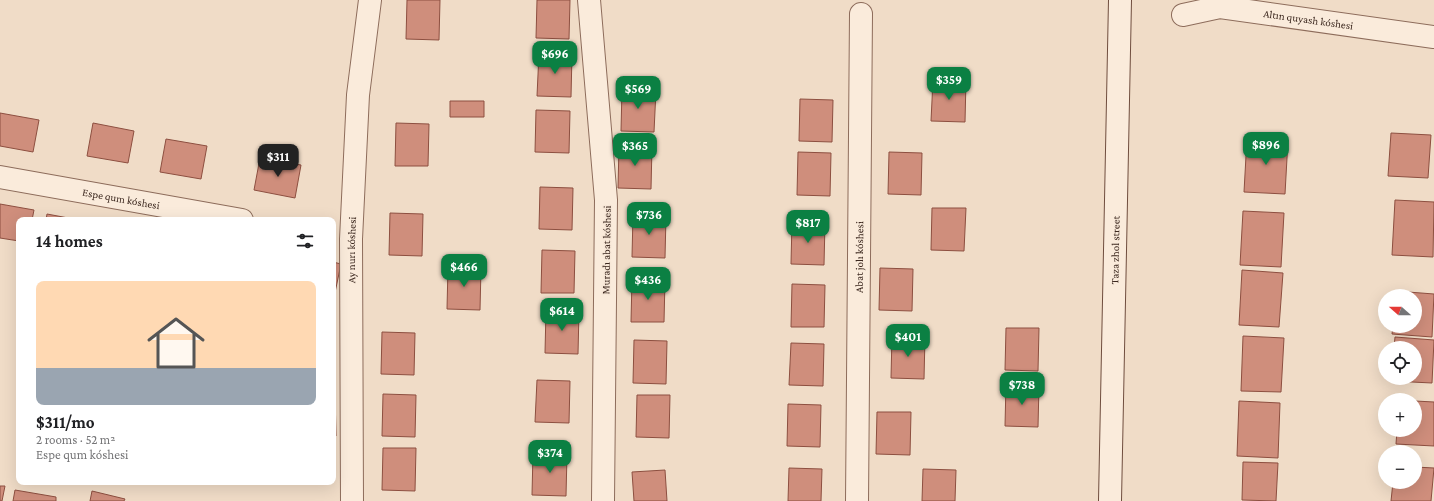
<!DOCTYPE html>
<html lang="en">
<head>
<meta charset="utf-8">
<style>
  :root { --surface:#fff; --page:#f2f2f2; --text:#202124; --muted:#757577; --accent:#0b8043 }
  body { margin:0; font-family:"Crimson Pro",serif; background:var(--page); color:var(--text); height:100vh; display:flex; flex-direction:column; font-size:15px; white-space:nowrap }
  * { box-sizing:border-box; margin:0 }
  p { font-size:13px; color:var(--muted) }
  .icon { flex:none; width:22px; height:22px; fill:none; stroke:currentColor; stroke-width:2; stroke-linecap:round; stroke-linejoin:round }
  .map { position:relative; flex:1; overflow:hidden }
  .drawer { position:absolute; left:16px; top:217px; width:320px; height:268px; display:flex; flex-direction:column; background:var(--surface); border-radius:8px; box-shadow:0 4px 16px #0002 }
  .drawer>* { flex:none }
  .needle { width:26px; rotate:291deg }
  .fabs { position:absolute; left:1378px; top:289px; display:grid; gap:8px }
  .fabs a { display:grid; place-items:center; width:44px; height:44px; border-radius:50%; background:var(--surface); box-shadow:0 4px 16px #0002; font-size:20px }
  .price { position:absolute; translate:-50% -34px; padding:0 9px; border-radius:8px; background:var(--accent); color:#fff; font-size:13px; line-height:26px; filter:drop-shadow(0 1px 2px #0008) }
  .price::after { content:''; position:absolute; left:50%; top:24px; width:12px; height:9px; margin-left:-6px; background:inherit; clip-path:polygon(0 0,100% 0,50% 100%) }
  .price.active { background:#222; color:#fff }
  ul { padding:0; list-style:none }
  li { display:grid; align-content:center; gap:8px; height:212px; padding:0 20px }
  li span { display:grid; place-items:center; height:124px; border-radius:8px; color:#555 }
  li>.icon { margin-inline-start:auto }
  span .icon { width:72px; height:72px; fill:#fffc; stroke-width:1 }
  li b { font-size:17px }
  h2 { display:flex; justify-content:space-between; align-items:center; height:48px; padding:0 20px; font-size:17px }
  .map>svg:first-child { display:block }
</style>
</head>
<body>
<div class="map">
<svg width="1434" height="501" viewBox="0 0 1434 501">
  <rect width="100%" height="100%" fill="#f0dcc7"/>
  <!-- building -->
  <path fill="#cf8e7c" stroke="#8d4f40" d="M407,0h33l-1,40 -33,-1z
    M537,0h33l-1,39 -33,-1z
    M539,53l33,1 -1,43 -34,-1z
    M933,80h33l-1,42 -34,-1z
    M622,89l34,1 -2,42 -33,-1z
    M800,99l33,1 -1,42 -33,-1z
    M450,101h34v16h-34z
    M536,110l34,1 -1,42 -34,-1z
    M0,113l39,7 -6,32 -33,-6z
    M93,123l41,8 -6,32 -41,-7z
    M396,123l33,1 -1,42h-33z
    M1391,133l40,2 -3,43 -40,-2z
    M1247,138l41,2 -3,54 -41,-2z
    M166,139l41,7 -6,33 -41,-7z
    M619,146h33l-1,43 -33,-1z
    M798,152l33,1 -1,43 -33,-1z
    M889,152l33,1 -1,42 -33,-1z
    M260,158l41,7 -6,33 -41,-8z
    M540,187l33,1 -1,42 -33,-1z
    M1395,200l39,2 -1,55 -41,-2z
    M0,204l34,6 -2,10h-13v21l-19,-3z
    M932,208h34l-2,43 -33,-1z
    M1243,211l41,2 -3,54 -41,-2z
    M390,213l33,1 -1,42 -33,-1z
    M47,214l32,6h-33z
    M633,215l33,1 -1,42 -33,-1z
    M792,222l33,1 -1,42 -33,-1z
    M542,250l33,1 -1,42h-33z
    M333,262l8,2 -8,38z
    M448,267l33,1 -1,42 -33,-1z
    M880,268l33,1 -1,42 -33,-1z
    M1242,270l41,3 -4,54 -40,-2z
    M632,279l33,1 -1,42h-33z
    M792,284l33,1 -1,42h-33z
    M1395,291l39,3 -2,43 -40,-3 1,-8h22v-30h-20z
    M546,310l33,1 -1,43 -33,-1z
    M1006,328h33l-1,43 -33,-1z
    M382,332l33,1 -1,42 -33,-1z
    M892,336l33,1 -1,42 -33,-1z
    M1243,336l41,2 -3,54 -40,-1z
    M1395,337l39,3 -2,43 -40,-2v-3h23v-30h-21z
    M634,340l33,1 -1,43 -33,-1z
    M791,343l33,1 -1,42 -34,-1z
    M537,380l33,1 -1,42 -34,-1z
    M1006,384l33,1 -1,42 -33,-1z
    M333,393h2l1,43h-3z
    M383,394l33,1 -1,42 -33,-1z
    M637,395h33l-1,43 -33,-1z
    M1239,401l41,2 -2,55 -41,-2z
    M1415,401l19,1v44l-38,-2 1,-14h18z
    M788,404l33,1 -1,42 -33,-1z
    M877,412h34l-1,43 -34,-1z
    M383,448h33l-1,43 -33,-1z
    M533,453l34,1 -1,42 -34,-1z
    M1243,462l35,1 -2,38 -34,-1z
    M1415,467l19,1 -3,33h-40l2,-19h22z
    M789,468l33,1 -1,32h-33z
    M923,469l33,1 -1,31h-33z
    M665,470l2,31h-33l-2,-29z
    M0,486h5l-3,15h-2z
    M15,490l41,7v4h-43z
    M92,491l33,8 -1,2h-34z"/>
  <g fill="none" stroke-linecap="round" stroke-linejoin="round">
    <defs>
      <g id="street">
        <path d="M589,0l17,200 -3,301"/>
        <path id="s1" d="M1183,15l37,-8 214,30"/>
        <path id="s2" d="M0,177l242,43"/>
        <path id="s3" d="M352,501l-1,-262 7,-144 12,-95"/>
        <path id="s4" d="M857,501l4,-487"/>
      </g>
      <g id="secondary">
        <path id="s5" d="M1110,501l10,-501"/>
      </g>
    </defs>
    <!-- street casing -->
    <use href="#street" stroke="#8d6c5b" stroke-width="24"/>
    <!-- secondary casing -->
    <use href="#secondary" stroke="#6f4d3e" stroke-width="24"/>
    <!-- street -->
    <use href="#street" stroke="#faebdb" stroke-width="22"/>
    <!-- secondary -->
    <use href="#secondary" stroke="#faebdb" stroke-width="22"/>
  </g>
  <g text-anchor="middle" stroke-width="3" stroke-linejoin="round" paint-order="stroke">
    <!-- street labels -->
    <g font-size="11" fill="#3c281f" stroke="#f7e7d7">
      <text dy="4" stroke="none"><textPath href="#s1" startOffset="127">Altın quyash kóshesi</textPath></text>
      <text dy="4" stroke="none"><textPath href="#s2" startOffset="123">Espe qum kóshesi</textPath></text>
      <text dy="4" stroke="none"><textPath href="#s3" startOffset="251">Ay nurı kóshesi</textPath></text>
      <text transform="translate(606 250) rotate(-89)" y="4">Muradı abat kóshesi</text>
      <text dy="4" stroke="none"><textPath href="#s5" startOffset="251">Taza zhol street</textPath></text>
      <text dy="4" stroke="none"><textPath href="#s4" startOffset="244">Abat jolı kóshesi</textPath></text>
    </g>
  </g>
</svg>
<div class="fabs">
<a><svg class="needle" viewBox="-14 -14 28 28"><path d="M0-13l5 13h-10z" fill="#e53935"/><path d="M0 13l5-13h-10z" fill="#757577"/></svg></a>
<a><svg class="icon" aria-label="locate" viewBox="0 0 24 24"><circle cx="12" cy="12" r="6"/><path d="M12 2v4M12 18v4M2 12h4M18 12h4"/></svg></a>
<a>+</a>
<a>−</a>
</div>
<b class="price" style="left:555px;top:75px">$696</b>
<b class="price" style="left:949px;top:101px">$359</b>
<b class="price" style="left:638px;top:110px">$569</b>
<b class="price" style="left:1266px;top:166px">$896</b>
<b class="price" style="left:635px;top:167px">$365</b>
<b class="price active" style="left:278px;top:178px">$311</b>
<b class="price" style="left:649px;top:236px">$736</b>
<b class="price" style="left:808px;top:244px">$817</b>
<b class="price" style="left:464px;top:288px">$466</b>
<b class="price" style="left:648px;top:301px">$436</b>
<b class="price" style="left:562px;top:332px">$614</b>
<b class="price" style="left:908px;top:358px">$401</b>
<b class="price" style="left:1022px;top:406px">$738</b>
<b class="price" style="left:550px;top:474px">$374</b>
<section class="drawer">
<h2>14 homes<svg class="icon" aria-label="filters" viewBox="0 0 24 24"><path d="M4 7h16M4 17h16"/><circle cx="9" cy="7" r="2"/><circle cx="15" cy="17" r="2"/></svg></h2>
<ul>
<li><span style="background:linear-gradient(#ffd9b3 70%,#9aa5b1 0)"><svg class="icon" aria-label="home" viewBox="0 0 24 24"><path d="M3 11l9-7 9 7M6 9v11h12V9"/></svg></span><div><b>$311/mo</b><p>2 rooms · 52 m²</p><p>Espe qum kóshesi</p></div></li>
</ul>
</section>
</div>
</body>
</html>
